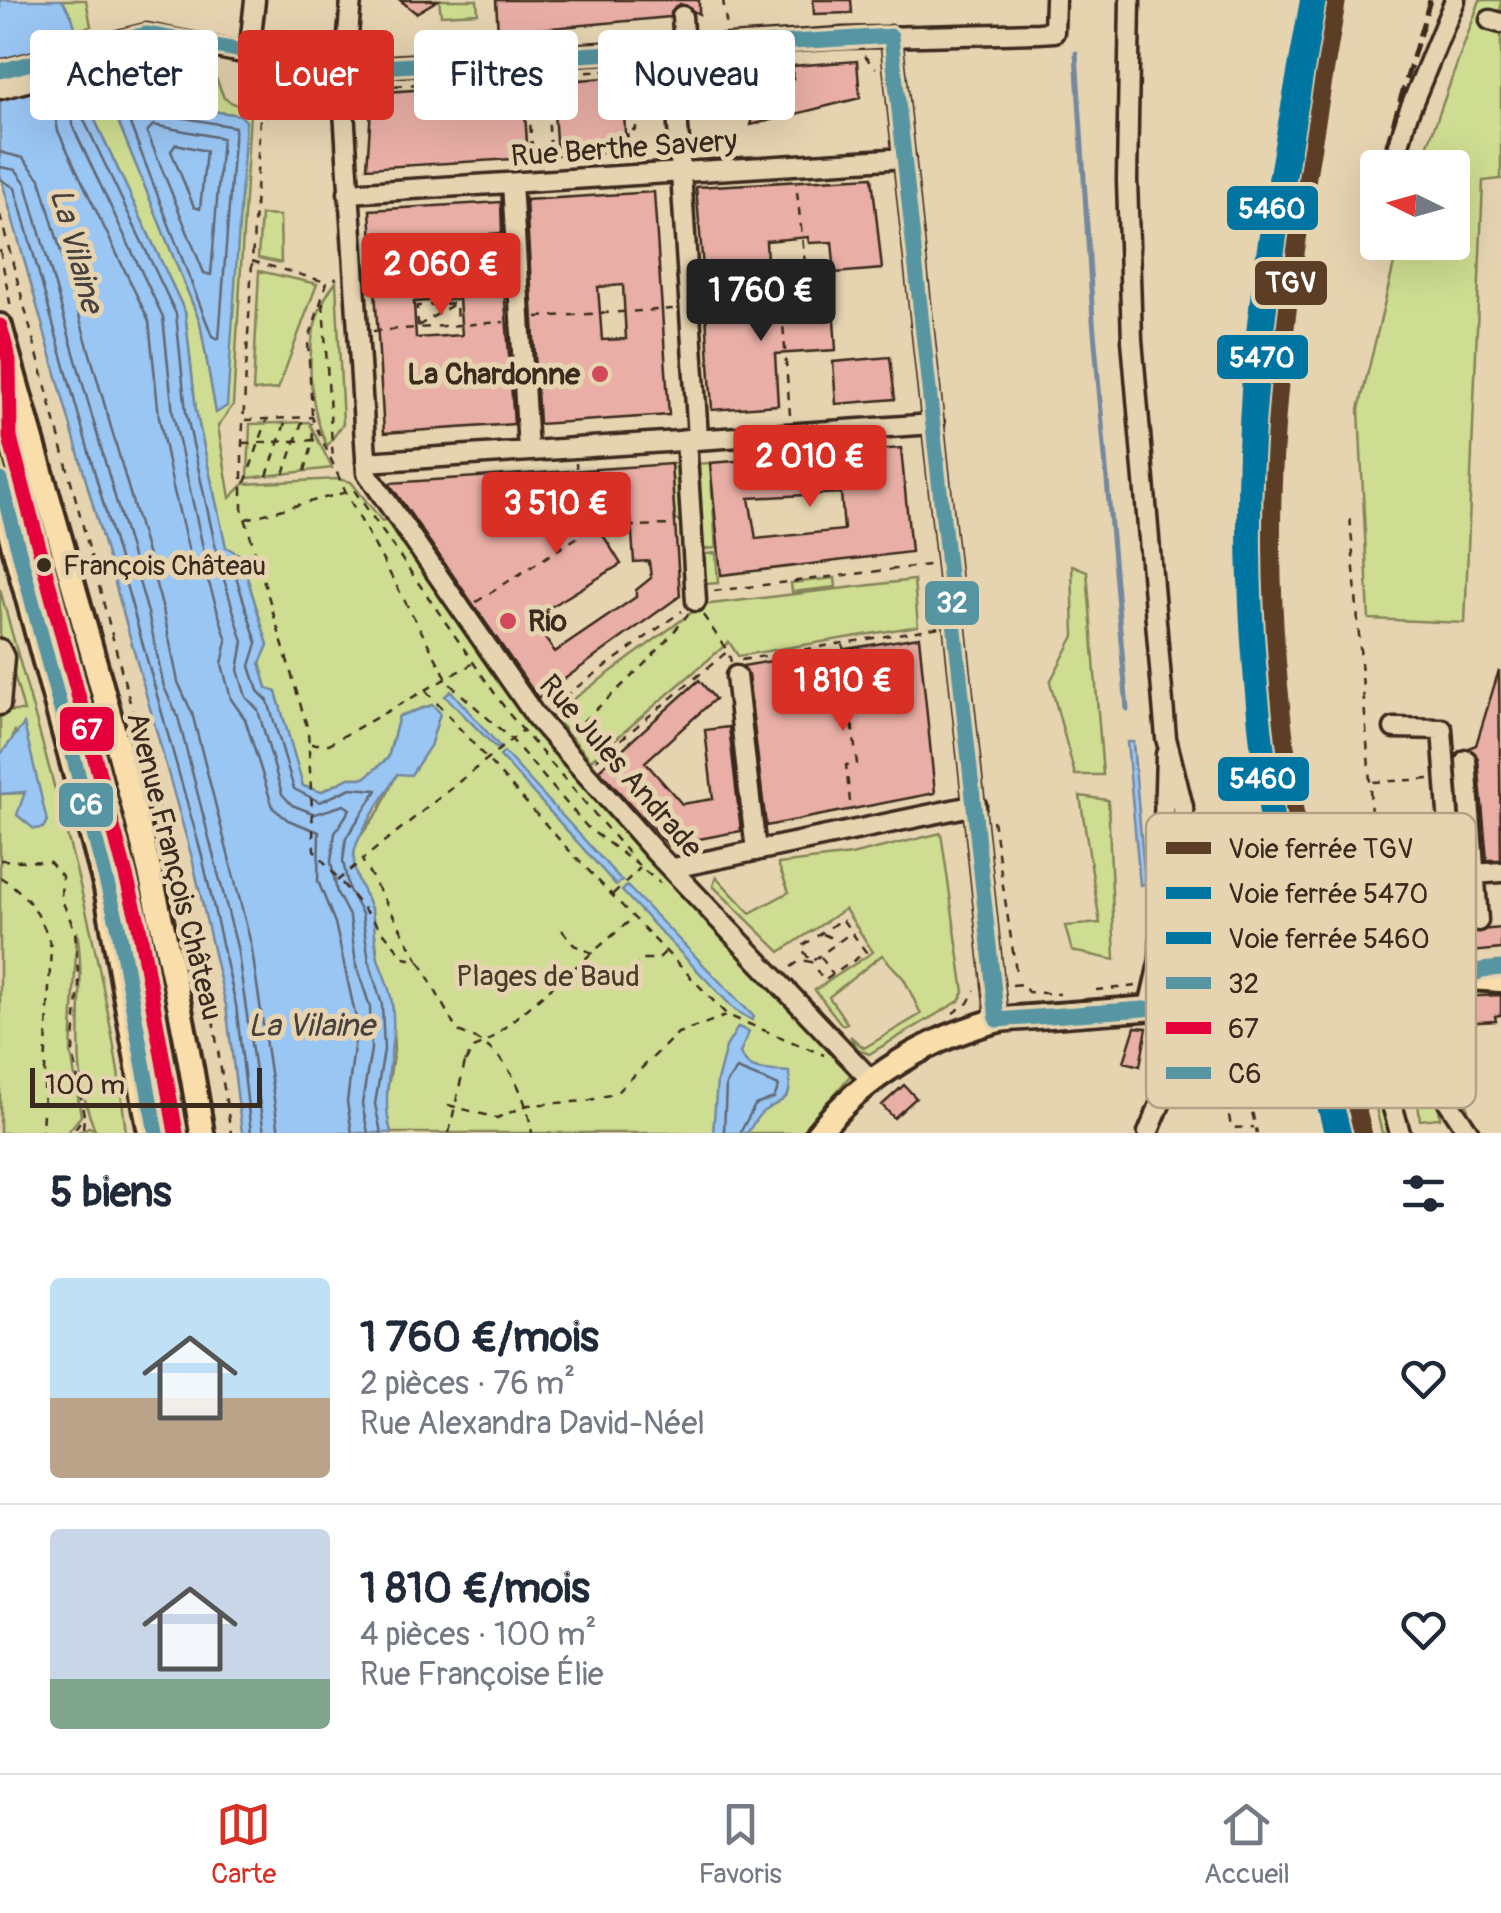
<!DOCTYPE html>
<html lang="fr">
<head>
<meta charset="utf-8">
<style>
  :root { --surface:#fff; --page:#f2f2f3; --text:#1f2937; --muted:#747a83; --line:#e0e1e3; --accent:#d93025 }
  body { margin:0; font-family:Pangolin,sans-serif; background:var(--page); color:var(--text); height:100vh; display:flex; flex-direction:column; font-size:38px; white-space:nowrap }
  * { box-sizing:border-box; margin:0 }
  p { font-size:32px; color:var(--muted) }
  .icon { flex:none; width:55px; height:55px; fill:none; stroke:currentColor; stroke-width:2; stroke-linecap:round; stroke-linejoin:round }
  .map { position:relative; height:1133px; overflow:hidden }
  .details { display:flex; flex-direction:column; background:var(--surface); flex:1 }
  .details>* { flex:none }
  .hud { position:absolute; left:30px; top:30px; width:1000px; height:90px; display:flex; gap:20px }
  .needle { width:65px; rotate:275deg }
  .fabs { position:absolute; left:1360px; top:150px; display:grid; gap:20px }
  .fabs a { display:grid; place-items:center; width:110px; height:110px; border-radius:10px; background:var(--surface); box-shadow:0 10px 40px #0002; font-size:50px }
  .scale { position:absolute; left:30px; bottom:25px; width:232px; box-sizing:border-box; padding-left:10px; border:5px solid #3b2a1e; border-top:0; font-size:28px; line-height:35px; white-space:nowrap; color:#3b2a1e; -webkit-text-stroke:8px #e6d4b1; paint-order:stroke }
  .price { position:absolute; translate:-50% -85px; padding:0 22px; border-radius:10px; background:var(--accent); color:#fff; font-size:32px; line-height:65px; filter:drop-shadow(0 2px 5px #0008) }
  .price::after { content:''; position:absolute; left:50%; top:60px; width:30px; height:22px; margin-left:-15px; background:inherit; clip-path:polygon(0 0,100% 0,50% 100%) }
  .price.current { background:#222; color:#fff }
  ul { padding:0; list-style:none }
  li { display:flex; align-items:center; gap:30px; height:250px; padding:0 50px }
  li+li { border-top:2px solid var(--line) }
  li span { display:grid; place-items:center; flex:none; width:280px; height:200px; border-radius:10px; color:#555 }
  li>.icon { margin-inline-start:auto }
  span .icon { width:120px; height:120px; fill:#fffc; stroke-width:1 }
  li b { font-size:42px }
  h2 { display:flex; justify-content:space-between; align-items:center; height:120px; padding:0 50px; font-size:42px }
  .tag { padding:0 35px; border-radius:10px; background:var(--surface); box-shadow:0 10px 40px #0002; font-size:35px; line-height:90px }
  .tag.current { background:var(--accent); color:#fff }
  .dock { display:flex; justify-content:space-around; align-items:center; height:140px; border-top:2px solid var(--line); background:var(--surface); font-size:28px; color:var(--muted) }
  .dock a { display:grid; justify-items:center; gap:5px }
  .dock .current { color:var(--accent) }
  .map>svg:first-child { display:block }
</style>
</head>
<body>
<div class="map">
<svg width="1501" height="1133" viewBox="0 0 1501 1133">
  <rect width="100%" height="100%" fill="#e6d4b1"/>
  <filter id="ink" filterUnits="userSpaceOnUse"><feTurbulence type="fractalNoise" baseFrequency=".01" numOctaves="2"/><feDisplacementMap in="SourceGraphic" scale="20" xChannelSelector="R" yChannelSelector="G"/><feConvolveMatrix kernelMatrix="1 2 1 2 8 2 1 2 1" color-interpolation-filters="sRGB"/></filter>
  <g filter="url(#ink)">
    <!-- green -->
    <path fill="#cedd91" stroke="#848458" stroke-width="2.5" d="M62,0h24l5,26 -18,6 -1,-15z
      M439,0h38l1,13 -37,2z
      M1480,0h21v179l-18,2 -18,442 -96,-4 -10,-210 40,-166 53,-1v-74l-32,-1z
      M152,67l57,8 7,3 8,20 26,15 -17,292 -15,21 12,72 14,-14 93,-5 14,3 31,39 8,-5 65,97 399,458 -52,62h-411l-6,-29 9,-53 -2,-47 -14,-45 -6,-49 -14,-23 -5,-26 3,-19 23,-31 18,-37 33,-28 10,-33 -8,-8 -33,11 -11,42 -23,20h-16l-29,14 -17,-6 -27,-94 -9,-4 -7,-26 8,-17 -28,-90 -14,-7 -30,-137 -11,-99 -92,-196 1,-9 17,-4 89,219 16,90 24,-297 -92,-13 -5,-17 -50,5 -5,-6z
      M269,86l25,9 25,18 -51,3z
      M261,215l19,1 1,47 -23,-5z
      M259,271l58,13 -39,105 -25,2z
      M336,282l7,142 -16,22c-21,-48 -26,-123 9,-164z
      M309,422l23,46 -84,10 2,-54z
      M0,436c63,231 131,460 168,697h-11l-48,-266 -109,-399z
      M27,442l119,437 49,254h-12c-30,-234 -104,-462 -165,-689z
      M681,463l4,57h-10l-4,-56z
      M710,463l6,85 -19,2 -6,-86z
      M716,553l2,30 -12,1 -7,-6 -2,-23z
      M1072,565l15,6 16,204h-28l-25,-93 24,-46z
      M835,578l1,9 -44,5 -1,-9z
      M914,580l4,46 -180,30 -9,-14 -138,118 -39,-45 150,-110z
      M0,589c48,180 106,359 126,544h-50l13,-6 6,3c-29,-66 -7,-130 -18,-199l-6,121 10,64 -14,17h-67v-339l25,-1 9,36 -19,-99 -5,16 -10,9v-44h24l-17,-62 -7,-8z
      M1080,796l28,4 7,160 -43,-9 -7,-25 35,-3z
      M941,833l23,159 -5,9 -90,53 -11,-5 -8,-13 14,12 57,-34 -17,-35 -22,-24 -53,42 18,26 -5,2 -27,-35 58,-38 -28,-43 -65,43 -67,-66 3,-9 34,36 39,-21 -11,-28 73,-9z
      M1456,997l12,116 -21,-20 -7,-94z
      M1430,1001l10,117 -20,2 -2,-17 -16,-3 -3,-24 7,-2 -2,-21 -20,-2 -9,-46z
      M1350,1002l15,4 13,71 -4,2 14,54h-6z"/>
    <!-- water -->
    <path fill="#9ac6f4" stroke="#74889e" stroke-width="2.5" d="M0,0h62l10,17 21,73 51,-6 4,18 92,13 6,6 -19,285 -11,7 -16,-91 -89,-218 -16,3 -2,9 92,196 11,99 30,136 14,8 28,90 -8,18 7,25 9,4 27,94 18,6 28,-14h16l23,-20 11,-42 34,-11 7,8 -10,33 -19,29 -14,-1c-11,23 -41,59 -43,81 -2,24 13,37 18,58 4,15 2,31 6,46 5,15 12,28 14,44 6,45 -13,87 -1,130h-149l-16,-127 -34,-148 -192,-684z
      M451,691l49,56 -3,2 -52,-53z
      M24,724l23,97 -4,7 -9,1 -17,-14 8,-23 -25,2v-39z
      M1127,742h6l12,142 -5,1z
      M504,752l118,129 -6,4 -116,-129z
      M627,886l127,131 -2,3 -17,-10 -113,-119z
      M738,1027l11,5 -9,21c9,22 30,16 49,19 4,30 -5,26 -25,39 -7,4 -12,16 -17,22h-34l4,-52 9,-34z"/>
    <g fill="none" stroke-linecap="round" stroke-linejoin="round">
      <!-- shore -->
      <path stroke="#616874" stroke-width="2.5" d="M76,81l11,18 -3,21 92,194 10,98 30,137 16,15 25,79 -7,23 8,25 10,10 26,88 26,13 31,-14 26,2 -31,48 -3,23 6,29 13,24 7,47 13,44 2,45 -9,54 6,29
        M64,84l8,17v24l91,192 10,97 31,138 18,21 21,69 -5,28 8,27 12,13 24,84 10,11 23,9 29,-9 6,4 -15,24 -4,29 6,31 13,25 6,46 14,43 1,42 -9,55 6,29
        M50,88l8,43 91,190 10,96 14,70 18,73 18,23 18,58 -5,23 9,35 14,20 28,89 15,12 31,12 -1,49 17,42 22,100 -10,79 5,31
        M126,96l9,1 11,14 89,16 -16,212 -7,-3 -90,-233z
        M153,125l69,13 -11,137 -7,-2 -57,-141z
        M176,144l30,7 -6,58 -6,-2 -23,-56z
        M0,152l23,6 17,21 123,430 15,73 14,31 59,231 28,189
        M0,167l16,3 10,14 122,429 16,74 14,30 59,230 27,186
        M0,179l15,9 187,668 34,149 15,128
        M724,1133l2,-49 11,-15 42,17 -5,12 -19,7 -15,28"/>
      <!-- stream -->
      <path stroke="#74889e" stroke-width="5" d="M1076,53l17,267 34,389"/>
    </g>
    <!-- building -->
    <path fill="#e9afa6" stroke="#3b2a1e" stroke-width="2.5" fill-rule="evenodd" d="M400,0h38l-22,13z
      M496,0h203v14l-19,-10 -10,13 -172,16z
      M813,0h38l1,13 -38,1z
      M857,61l3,37 -109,27v-20l-32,-1 -1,-38h31l2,16 42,-3 -1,-13z
      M646,75l2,36 -24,2 2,38 -69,4 -5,-73z
      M523,82l5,76 -161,10 5,-75z
      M872,177l10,92 -47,4 -3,-31 -23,1 -1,-6 -42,4 1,21 -64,6 -7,-81z
      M654,192l15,223 -130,9 -13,-224zM623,285l3,54 -24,1 -4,-53z
      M501,202l1,31 -12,1 2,27 10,-1 12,164 -130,9 -14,-223zM459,299l3,36 -46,3 -2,-36z
      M832,290l4,60 -61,4 3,51 -66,5 -7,-112 48,-4v14l41,-3 -1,-12z
      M890,357l5,42 -59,5 -3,-42z
      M901,448l10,104 -190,23 -11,-112zM841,493l3,37 -88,9 -7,-41z
      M671,464l9,132 -142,102 -149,-215zM631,519l3,43 15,-1 2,17 -15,12v7l-81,55 -24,-33 90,-55 -26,-42z
      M919,637l16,156 -169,33 -18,-151 -5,-9 40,-7 3,24 63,-8 -3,-26z
      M1499,670l2,190h-14l-9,-101 -10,-11 8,-3z
      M699,680l16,19 -70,63 37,42 31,-5 -8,-69 24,-3 12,104 -73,14 -69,-75z
      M1501,928v21l-30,3 -2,-21z
      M1501,995v20l-6,1 1,5 -36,2 -2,-26z
      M1135,1027l12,1 -7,38 -16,-4z
      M904,1085l12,13 -22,20 -12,-13z"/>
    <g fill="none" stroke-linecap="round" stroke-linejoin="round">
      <defs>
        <path id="minor" d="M351,0l-8,94 24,379 169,244 120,136 214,226
          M1130,0l-3,180 5,160 34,398 17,69 11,185
          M682,16l2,32
          M1490,20l11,3
          M891,36l106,984
          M673,48l25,390
          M249,55l6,-55
          M0,71l146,-37 132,26 69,9 496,-31 195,-5 16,-1 1,-32
          M0,89l126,-33 59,-9
          M1393,167l14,-51 48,-116
          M512,183l16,267
          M348,193l557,-35
          M0,402l138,519 38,212
          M686,439l10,162
          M366,462l568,-38
          M0,649l4,8 -4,48
          M736,676l20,175
          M1394,728l48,1 18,250
          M1466,760l12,161
          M673,868l303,-63
          M1474,874l27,-2
          M1432,981l9,110 28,42
          M1368,992l9,59 23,82
          M1149,1007l11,-48 6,-205
          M1148,1133l38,-91 7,-27"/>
        <path id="major" d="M0,326c73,267 160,533 202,807
          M0,495l106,393 44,245
          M818,1133c46,-57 114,-97 185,-114l365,-27 101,-14 32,2"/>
      </defs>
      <!-- minor casing -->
      <use href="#minor" stroke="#3b2a1e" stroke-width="25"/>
      <!-- major casing -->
      <use href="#major" stroke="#3b2a1e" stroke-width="30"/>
      <!-- path -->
      <path stroke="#3b2a1e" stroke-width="2.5" stroke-dasharray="8 8" stroke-linecap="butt" d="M723,0l4,28
        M864,56l12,12
        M269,74l-7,9 -20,360v65l66,222 6,120 91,108 14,3 -57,-101 160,-129
        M546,76l5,87
        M527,77l6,87
        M363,88l241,-17
        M629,157l-2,-27h9l-1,-18
        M0,215l211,791 20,127
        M0,250l11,58
        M252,261l74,21
        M323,303l10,157
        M537,317l137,-8
        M418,326l-1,-20 39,-3 1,22
        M418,326l36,-22
        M373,331l131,-9
        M312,415l-4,-73 19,-60 10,-4
        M790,415l-10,-131 27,-3 -11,-98
        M245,420l67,-3 34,76 104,191 62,56 76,88 47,35
        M243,443l76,-3
        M305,471l8,-30 -1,-18
        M284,474l19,-55
        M267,476l19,-56
        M245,483l22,-63
        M246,519l108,-29 155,224 131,153 20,16
        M582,530l30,6 19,-10 44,-1
        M714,591l215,-26
        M476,602l105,-67 -5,-72
        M703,615l23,34
        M843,645l14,119 -11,1 5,46
        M741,660l199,-33
        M426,691l139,155 162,169 97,40
        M551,706l131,-95
        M571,732c41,-37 84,-74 117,-118
        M311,744h18l143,-80
        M596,760l132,-109 3,11
        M1373,782l57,-3
        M993,820l24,158
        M0,860l50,2 12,14 -1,22 14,33 4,54 -6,66 11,65 -12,17
        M175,871l13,-3
        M0,877c28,17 42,39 51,70l-9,186
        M337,881l24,-20
        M613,894l27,-26
        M1343,913l22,-15 7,-23 -2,-93 -20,-267
        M1206,918l24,1
        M562,930l12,15 18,8 3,28
        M823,934l15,7
        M821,957l12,18
        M420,962l37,69c46,14 68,57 75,102
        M791,967l10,-7 10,2 13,19 42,-29 -24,-33 -41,28 10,15 41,-30
        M619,980l25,-21h14l7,-7
        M1012,985l10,-1 6,8 32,2
        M1096,990l41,-4
        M953,1013l15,-10 7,-13
        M1156,1026l2,36
        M1207,1030l9,1v5l18,-1 23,98
        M1204,1045l16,11 11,72 23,-1
        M465,1062l9,-14 17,-9 142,-121
        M448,1105l49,13 31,-13 59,-4 29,-8 62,-60 48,-17
        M83,1128l1,-10"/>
      <!-- minor -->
      <use href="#minor" stroke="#e6d4b1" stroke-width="18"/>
      <!-- major -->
      <use href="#major" stroke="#f9deab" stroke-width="22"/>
      <!-- rail -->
      <path stroke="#3b2a1e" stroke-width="5" stroke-dasharray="15 8" stroke-linecap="butt" d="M1317,0l-45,268 -13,114 -7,93v263l18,133 72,262
        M1380,168l50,-168
        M1243,410l12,-142 46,-268"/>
      <defs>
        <path id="minor-bridge" d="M1193,1015l1,-23"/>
      </defs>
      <!-- minor-bridge casing -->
      <use href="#minor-bridge" stroke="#3b2a1e" stroke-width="25" stroke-linecap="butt"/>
      <!-- path-bridge -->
      <path stroke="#3b2a1e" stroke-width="2.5" stroke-dasharray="8 8" stroke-linecap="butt" d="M449,1133l16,-71"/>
      <!-- minor-bridge -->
      <use href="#minor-bridge" stroke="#e6d4b1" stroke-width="18"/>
      <defs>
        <path id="bus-1" d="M891,36l106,984
          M0,71l146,-37 201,35 544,-33
          M997,1020l371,-28 101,-14 12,-8 20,-2"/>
        <path id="bus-2" d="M0,326l9,34 1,78 128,483 38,212"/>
        <path id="bus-3" d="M0,480l118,445 38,208"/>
      </defs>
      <!-- bus-1 casing -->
      <use href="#bus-1" stroke="#e6d4b1" stroke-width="22"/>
      <!-- bus-2 casing -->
      <use href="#bus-2" stroke="#e6d4b1" stroke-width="22"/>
      <!-- bus-3 casing -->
      <use href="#bus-3" stroke="#e6d4b1" stroke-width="22"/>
      <!-- bus-1 -->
      <use href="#bus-1" stroke="#5695a1" stroke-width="15"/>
      <!-- bus-2 -->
      <use href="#bus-2" stroke="#e4003a" stroke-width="15"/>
      <!-- bus-3 -->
      <use href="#bus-3" stroke="#5695a1" stroke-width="15"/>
      <defs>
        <path id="rail-1" d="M1337,0c-30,182 -67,364 -65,550 2,199 42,391 91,583"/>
        <path id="rail-2" d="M1317,0c-30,182 -67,364 -65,550 2,198 41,391 90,583"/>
        <path id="rail-3" d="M1309,0c-22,129 -50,259 -59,390 -17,253 20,499 83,743"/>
      </defs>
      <!-- rail-1 casing -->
      <use href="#rail-1" stroke="#e6d4b1" stroke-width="25"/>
      <!-- rail-2 casing -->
      <use href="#rail-2" stroke="#e6d4b1" stroke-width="25"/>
      <!-- rail-3 casing -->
      <use href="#rail-3" stroke="#e6d4b1" stroke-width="25"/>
      <!-- rail-1 -->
      <use href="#rail-1" stroke="#5c3e26" stroke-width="18"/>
      <!-- rail-2 -->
      <use href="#rail-2" stroke="#0075a1" stroke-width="18"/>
      <!-- rail-3 -->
      <use href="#rail-3" stroke="#0075a1" stroke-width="18"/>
    </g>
  </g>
  <!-- markers -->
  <g fill="#d1495b" stroke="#e6d4b1" stroke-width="4">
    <circle cx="600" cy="374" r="10"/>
    <circle cx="508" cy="621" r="10"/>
  </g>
  <circle fill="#3b2a1e" stroke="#e6d4b1" stroke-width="4" cx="44" cy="565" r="9"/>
  <g text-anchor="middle" stroke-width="10" stroke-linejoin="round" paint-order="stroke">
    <!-- bus labels -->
    <g font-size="28" fill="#3b2a1e" stroke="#e6d4b1" text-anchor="start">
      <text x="63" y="575">François Château</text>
    </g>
    <!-- street labels -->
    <g font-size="30" fill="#3b2a1e" stroke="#e6d4b1">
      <text transform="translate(624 148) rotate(-4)" y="10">Rue Berthe Savery</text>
      <text transform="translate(621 766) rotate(49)" y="10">Rue Jules Andrade</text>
      <text transform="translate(175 866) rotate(76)" y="10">Avenue François Château</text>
    </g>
    <!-- poi labels -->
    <g font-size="30" font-weight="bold" fill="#3b2a1e" stroke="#e6d4b1" text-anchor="end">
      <text x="580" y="384">La Chardonne</text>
      <text x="528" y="631" text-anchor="start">Rio</text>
    </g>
    <!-- park labels -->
    <g font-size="30" fill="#4a3c2a" stroke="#e6d4b1">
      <text x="548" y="986">Plages de Baud</text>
    </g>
    <!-- water labels -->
    <g font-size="32" font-style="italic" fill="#49413e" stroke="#e6d4b1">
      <text transform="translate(77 250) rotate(75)" y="11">La Vilaine</text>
      <text x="311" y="1036">La Vilaine</text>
    </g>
  </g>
  <!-- legend -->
  <rect x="1146" y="813" width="330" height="295" rx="15" fill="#e6d4b1" stroke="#b3a185" stroke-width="2.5"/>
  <rect x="1166" y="842" width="45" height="12" fill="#5c3e26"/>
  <rect x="1166" y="887" width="45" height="12" fill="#0075a1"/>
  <rect x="1166" y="932" width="45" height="12" fill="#0075a1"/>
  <rect x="1166" y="977" width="45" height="12" fill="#5695a1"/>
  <rect x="1166" y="1022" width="45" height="12" fill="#e4003a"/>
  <rect x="1166" y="1067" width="45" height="12" fill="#5695a1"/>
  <g font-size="28" fill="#3b2a1e">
    <text x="1228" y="858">Voie ferrée TGV</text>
    <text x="1228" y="903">Voie ferrée 5470</text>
    <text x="1228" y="948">Voie ferrée 5460</text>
    <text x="1228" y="993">32</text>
    <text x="1228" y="1038">67</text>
    <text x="1228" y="1083">C6</text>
  </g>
  <g stroke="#e6d4b1" stroke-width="4">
    <rect x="1225" y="184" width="95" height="48" rx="10" fill="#0075a1"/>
    <rect x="1253" y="259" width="76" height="48" rx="10" fill="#5c3e26"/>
    <rect x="1215" y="333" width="95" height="48" rx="10" fill="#0075a1"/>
    <rect x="923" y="579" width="58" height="48" rx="10" fill="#5695a1"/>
    <rect x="58" y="705" width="58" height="48" rx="10" fill="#e4003a"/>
    <rect x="1216" y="755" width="95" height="48" rx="10" fill="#0075a1"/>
    <rect x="57" y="781" width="58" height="48" rx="10" fill="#5695a1"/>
  </g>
  <g font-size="28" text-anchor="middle" font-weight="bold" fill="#fff">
    <text x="1272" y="218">5460</text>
    <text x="1291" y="292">TGV</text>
    <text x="1262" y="367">5470</text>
    <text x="952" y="612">32</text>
    <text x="87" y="739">67</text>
    <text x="1263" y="788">5460</text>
    <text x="86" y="814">C6</text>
  </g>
</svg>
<div class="fabs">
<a><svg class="needle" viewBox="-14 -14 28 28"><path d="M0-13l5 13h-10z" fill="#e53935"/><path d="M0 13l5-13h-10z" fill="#747a83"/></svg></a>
</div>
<div class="scale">100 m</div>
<b class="price" style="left:441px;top:318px">2 060 €</b>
<b class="price current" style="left:761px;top:344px">1 760 €</b>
<b class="price" style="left:810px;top:510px">2 010 €</b>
<b class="price" style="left:556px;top:557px">3 510 €</b>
<b class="price" style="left:843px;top:734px">1 810 €</b>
<div class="hud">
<a class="tag">Acheter</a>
<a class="tag current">Louer</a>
<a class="tag">Filtres</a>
<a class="tag">Nouveau</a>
</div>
</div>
<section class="details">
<h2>5 biens<svg class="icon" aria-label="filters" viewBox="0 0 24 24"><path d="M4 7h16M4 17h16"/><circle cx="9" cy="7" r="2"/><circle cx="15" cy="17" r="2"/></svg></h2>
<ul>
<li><span style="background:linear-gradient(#bfe0f5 60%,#b9a48a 0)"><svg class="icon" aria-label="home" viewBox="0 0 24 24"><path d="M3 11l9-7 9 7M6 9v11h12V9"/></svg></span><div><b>1 760 €/mois</b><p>2 pièces · 76 m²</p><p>Rue Alexandra David-Néel</p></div><svg class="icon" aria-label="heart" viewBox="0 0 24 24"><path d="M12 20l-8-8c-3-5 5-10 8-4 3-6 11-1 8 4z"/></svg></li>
<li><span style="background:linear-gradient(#c9d6e8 75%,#7fa58c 0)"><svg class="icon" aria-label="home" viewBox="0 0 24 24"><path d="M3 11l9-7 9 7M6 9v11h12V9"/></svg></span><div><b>1 810 €/mois</b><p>4 pièces · 100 m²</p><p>Rue Françoise Élie</p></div><svg class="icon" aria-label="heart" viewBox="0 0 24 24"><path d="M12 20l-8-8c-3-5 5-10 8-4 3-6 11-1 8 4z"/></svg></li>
</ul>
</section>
<nav class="dock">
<a class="current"><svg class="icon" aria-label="map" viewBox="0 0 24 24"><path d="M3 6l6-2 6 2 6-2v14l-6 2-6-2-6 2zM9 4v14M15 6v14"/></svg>Carte</a>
<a><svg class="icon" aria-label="saved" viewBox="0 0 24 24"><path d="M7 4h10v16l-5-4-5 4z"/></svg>Favoris</a>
<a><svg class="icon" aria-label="home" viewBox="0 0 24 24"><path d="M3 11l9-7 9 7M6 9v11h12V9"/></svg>Accueil</a>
</nav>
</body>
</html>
